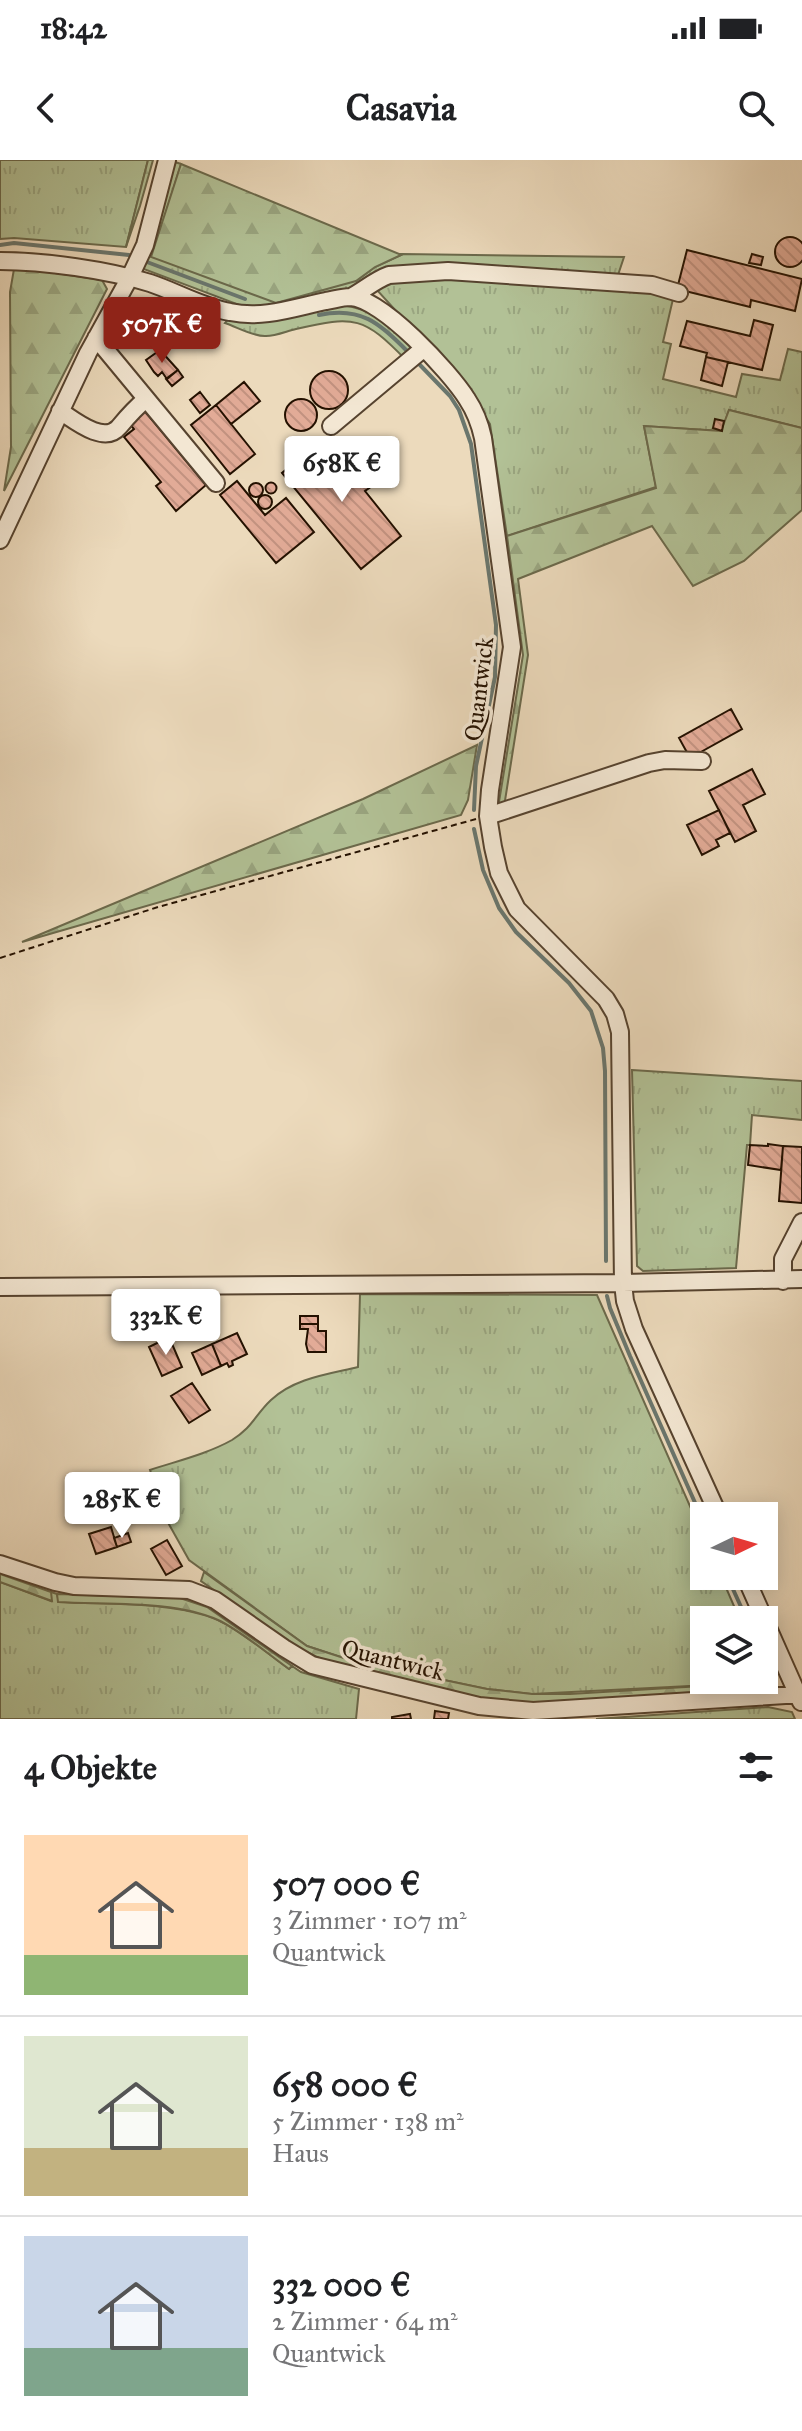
<!DOCTYPE html>
<html lang="de">
<head>
<meta charset="utf-8">
<style>
  :root { --surface:#fff; --page:#f6f6f6; --text:#202124; --muted:#757577; --line:#e0e0e0; --accent:#8f2418 }
  body { margin:0; font-family:"IM FELL Great Primer",serif; background:var(--page); color:var(--text); height:100vh; display:flex; flex-direction:column; font-size:30px; white-space:nowrap }
  * { box-sizing:border-box; margin:0 }
  p { font-size:26px; color:var(--muted) }
  .icon { flex:none; width:44px; height:44px; fill:none; stroke:currentColor; stroke-width:2; stroke-linecap:round; stroke-linejoin:round }
  .map { position:relative; height:1559px; overflow:hidden }
  .drawer { display:flex; flex-direction:column; background:var(--surface); flex:1 }
  .drawer>* { flex:none }
  .needle { width:52px; rotate:85deg }
  .controls { position:absolute; left:690px; top:1342px; display:grid; gap:16px }
  .controls a { display:grid; place-items:center; width:88px; height:88px; border-radius:0px; background:var(--surface); box-shadow:0 4px 20px #0003; font-size:40px }
  .price { position:absolute; translate:-50% -68px; padding:0 18px; border-radius:8px; background:#fff; color:#222; font-size:26px; line-height:52px; filter:drop-shadow(0 2px 4px #0008) }
  .price::after { content:''; position:absolute; left:50%; top:48px; width:24px; height:18px; margin-left:-12px; background:inherit; clip-path:polygon(0 0,100% 0,50% 100%) }
  .price.on { background:var(--accent); color:#fff }
  ul { padding:0; list-style:none }
  li { display:flex; align-items:center; gap:24px; height:200px; padding:0 24px }
  li+li { border-top:2px solid var(--line) }
  li span { display:grid; place-items:center; flex:none; width:224px; height:160px; border-radius:0px; color:#555 }
  li>.icon { margin-inline-start:auto }
  span .icon { width:96px; height:96px; fill:#fffc; stroke-width:1 }
  li b { font-size:34px }
  h2 { display:flex; justify-content:space-between; align-items:center; height:96px; padding:0 24px; font-size:34px }
  .status { display:flex; justify-content:space-between; align-items:center; height:56px; padding:0 40px; background:var(--surface); direction:ltr }
  .status svg { height:22px; fill:currentColor }
  header { display:flex; justify-content:space-between; align-items:center; height:104px; padding:0 24px; background:var(--surface); font-size:36px; font-weight:800 }
  .map>svg:first-child { display:block }
</style>
</head>
<body>
<div class="status"><b>18:42</b><svg viewBox="0 0 49 12"><path d="M0 12V9h3v3zM5 12V6h3v6zM10 12V3h3v9zM15 12V0h3v12zM26 1h20v11H26zM47 4h2v5h-2z"/></svg></div>
<header><svg class="icon" aria-label="back" viewBox="0 0 24 24"><path d="M15 5l-7 7 7 7"/></svg>Casavia<svg class="icon" aria-label="search" viewBox="0 0 24 24"><circle cx="10" cy="10" r="6"/><path d="M15 15l6 6"/></svg></header>
<div class="map">
<svg width="802" height="1559" viewBox="0 0 802 1559">
  <defs>
    <pattern id="grass-tufts" width="24" height="20" patternUnits="userSpaceOnUse" patternTransform="scale(2)"><rect width="24" height="20" fill="#b2c196"/><path d="M3 7l-1-3M5 7V3M7 7l1-3M15 17l-1-3M17 17v-4M19 17l1-3" fill="none" stroke="#99a580"/></pattern>
    <pattern id="forest-firs" width="22" height="20" patternUnits="userSpaceOnUse" patternTransform="scale(2)"><rect width="22" height="20" fill="#b2c196"/><path d="M5 1l3.5 6h-7zM16 11l3.5 6h-7z" fill="#99a580"/></pattern>
    <pattern id="building-back-hatch" width="6" height="6" patternUnits="userSpaceOnUse" patternTransform="scale(2)"><rect width="6" height="6" fill="#e2ab97"/><path d="M-1 5l2 2M0 0l6 6M5-1l2 2" fill="none" stroke="#c29280"/></pattern>
  </defs>
  <rect width="100%" height="100%" fill="#ecdabc"/>
  <filter id="stains"><feTurbulence type="fractalNoise" baseFrequency=".0025" numOctaves="4"/><feColorMatrix values="0 0 0 0 .2 0 0 0 0 .09 0 0 0 0 .02 0 0 0 .5 -.17"/></filter>
  <radialGradient id="worn" r=".72"><stop offset=".6" stop-color="#630" stop-opacity="0"/><stop offset="1" stop-color="#630" stop-opacity=".3"/></radialGradient>
  <!-- grass -->
  <path fill="url(#grass-tufts)" stroke="#6b694b" stroke-width="2" d="M0,0h148l-22,87 -112,-9 -14,1z
    M175,2l6,2 -29,93 204,24 19,-14 28,-13 221,3 -8,24 -155,-12 -94,17 -109,26 -117,-44 15,-42z
    M397,116l262,13 14,10 -10,43 8,2 -8,35 73,18 6,-23 38,6 8,-31 14,3v76l-73,-18 -7,21 -78,-5 12,61 -149,49 -17,-112 -20,-32 -94,-103z
    M341,145c36,5 46,18 72,42l-7,13c-42,-43 -51,-45 -110,-31 -9,2 -20,7 -30,7 -12,1 -29,-9 -41,-13l5,-6z
    M632,910l170,11v39l-50,-5 -2,30h-3l-11,123 -93,3 -6,-5z
    M360,1134l237,1 107,243v38h17l19,44h-36v60h60v-5l3,7 -235,12 -45,-5 -134,-28 -46,-15 -118,-86 -23,-41 -16,-49c27,-9 57,-16 82,-30 21,-13 23,-25 39,-40 23,-22 58,-26 87,-33z
    M0,1422l51,19v-9l6,2 2,8c48,3 115,-1 159,18 22,10 50,34 71,49l3,-3 9,6 58,17 -3,30h-356z
    M768,1547l24,5 3,7h-199z"/>
  <!-- forest -->
  <path fill="url(#forest-firs)" stroke="#6b694b" stroke-width="2" d="M148,0h5l-13,46 -14,41z
    M181,4l218,90h4l-28,13 -19,14 -80,22 -125,-46z
    M14,109h15l73,11 5,9 -103,202 7,-44 -1,-155z
    M729,250l73,18v82l-58,51 -51,25 -41,-60 -134,53 10,76 -24,152 -6,1 25,-153 -16,-119 149,-48 -12,-62 77,5z
    M477,585l-9,55 -7,15 -439,127 341,-143z
    M204,1412l103,74 46,15 134,28 45,5h38l197,-12 -8,9 -211,15 -57,-6 -132,-28 -29,-9 -34,-16 -95,-66z
    M0,1414l51,18 1,9 -52,-19z
    M57,1434l123,4 27,9 85,59 -3,3c-21,-15 -49,-39 -71,-49 -44,-20 -112,-15 -160,-18z"/>
  <g fill="none" stroke-linecap="round" stroke-linejoin="round">
    <!-- stream -->
    <path stroke="#6a766d" stroke-width="4" d="M0,85l14,-2 115,12
      M147,102l98,37
      M319,155c41,-9 61,8 88,36
      M420,205l30,31 9,14 12,34 25,181 -1,52 -19,89 -2,44
      M474,669l9,41 16,38 17,24 53,51 22,28 12,37 2,23 1,190
      M607,1136l3,12 20,48 74,167
      M727,1416l20,44
      M764,1499l9,20"/>
  </g>
  <!-- building -->
  <path fill="url(#building-back-hatch)" stroke="#241100" stroke-width="2" d="M775 92a15 15 0 1 1 30 0a15 15 0 1 1-30 0Z
    M687,90l115,29 -7,32 -44,-11 -1,7 -73,-18z
    M752,94l11,3 -2,8 -12,-2z
    M754,160l19,5 -11,45 -56,-13 1,-4 -27,-7 7,-25 63,15z
    M160,190l18,20 -11,9 -5,-7 -4,4 -4,-4 -8,-12z
    M706,197l22,5 -6,24 -21,-6z
    M178,210l5,7 -11,9 -6,-7z
    M310 230a19 19 0 1 1 38 0a19 19 0 1 1-38 0Z
    M244,222l16,19 -29,23 -15,-19z
    M200,232l10,13 -10,8 -10,-13z
    M285 255a16 16 0 1 1 32 0a16 16 0 1 1-32 0Z
    M216,245l39,49 -25,20 -39,-49z
    M144,250l62,75 -30,26 -20,-25 5,-4 -37,-45 10,-8 -5,-6z
    M715,259l9,2 -2,10 -9,-3z
    M323,280l38,47 7,-5 4,4 -7,5 36,45 -40,33 -79,-96z
    M237,321l28,34 21,-17 28,34 -38,31 -56,-68z
    M265.5 328a5.5 5.5 0 1 1 11 0a5.5 5.5 0 1 1-11 0Z
    M249 330a7 7 0 1 1 14 0a7 7 0 1 1-14 0Z
    M258 342a7 7 0 1 1 14 0a7 7 0 1 1-14 0Z
    M731,549l11,20 -52,29 -11,-20z
    M752,609l13,25 -22,11 13,26 -21,11 -26,-51z
    M719,650l11,23 -14,7 3,6 -17,9 -15,-30z
    M768,984l15,2 -2,24 -33,-5 2,-20 18,1z
    M783,986l19,1v56l-23,-2z
    M300,1156h18v8h-18z
    M300,1164h18v7h8v21h-18l-2,-8 2,-15h-8z
    M237,1173l10,21 -15,7 1,4 -4,2 -2,-4 -6,3 -9,-22z
    M169,1177l13,30 -20,9 -13,-29z
    M212,1184l9,22 -19,9 -10,-22z
    M192,1223l18,27 -21,13 -18,-27z
    M111,1367l6,20 -21,7 -7,-20z
    M128,1373l3,9 -14,5 -3,-9z
    M167,1380l15,26 -16,9 -15,-26z
    M435,1551l14,2 -1,6h-14z
    M410,1554l1,5h-19v-2z"/>
  <g fill="none" stroke-linecap="round" stroke-linejoin="round">
    <defs>
      <path id="minor" d="M0,101c44,0 108,9 150,22 27,9 52,24 80,29 33,7 63,-4 96,-11 7,-1 16,-4 24,-4 32,1 100,75 117,102 8,12 13,25 16,39l29,209 -22,143 -2,26 5,31 6,26 18,36 89,90 9,15 5,18 3,251 2,18 9,28 85,187
        M351,137c13,-7 24,-17 38,-22l59,-4 204,14 27,8
        M96,178l120,145
        M60,251c14,9 44,34 59,16 10,-12 14,-17 27,-28
        M331,266l92,-77
        M0,380l88,-187 42,-76 15,-32 22,-85
        M488,656l161,-53 16,-3 37,1
        M783,1121v-22l19,-37
        M0,1127l623,-4 179,-4
        M0,1404l55,18 19,4 115,4 26,10 69,48 28,17 167,41 54,5 269,-17
        M745,1416l56,126"/>
    </defs>
    <!-- minor casing -->
    <use href="#minor" stroke="#56432f" stroke-width="20"/>
    <!-- path -->
    <path stroke="#241100" stroke-width="2" stroke-dasharray="6 4" stroke-linecap="butt" d="M0,798l158,-51 318,-88"/>
    <!-- minor -->
    <use href="#minor" stroke="#f3e7d3" stroke-width="16"/>
  </g>
  <g text-anchor="middle" stroke-width="7" stroke-linejoin="round" paint-order="stroke">
    <!-- street labels -->
    <g font-size="24" fill="#241100" stroke="#f3e7d3">
      <text transform="translate(479 529) rotate(-83)" y="8">Quantwick</text>
      <text transform="translate(393 1500) rotate(14)" y="8">Quantwick</text>
    </g>
  </g>
  <rect width="100%" height="100%" filter="url(#stains)"/>
  <rect width="100%" height="100%" fill="url(#worn)"/>
</svg>
<div class="controls">
<a><svg class="needle" viewBox="-14 -14 28 28"><path d="M0-13l5 13h-10z" fill="#e53935"/><path d="M0 13l5-13h-10z" fill="#757577"/></svg></a>
<a><svg class="icon" aria-label="layers" viewBox="0 0 24 24"><path d="M12 4l9 5-9 5-9-5zM3 14l9 5 9-5"/></svg></a>
</div>
<b class="price on" style="left:162px;top:205px">507K €</b>
<b class="price" style="left:342px;top:344px">658K €</b>
<b class="price" style="left:166px;top:1197px">332K €</b>
<b class="price" style="left:122px;top:1380px">285K €</b>
</div>
<section class="drawer">
<h2>4 Objekte<svg class="icon" aria-label="filters" viewBox="0 0 24 24"><path d="M4 7h16M4 17h16"/><circle cx="9" cy="7" r="2"/><circle cx="15" cy="17" r="2"/></svg></h2>
<ul>
<li><span style="background:linear-gradient(#ffd9b3 75%,#8fb573 0)"><svg class="icon" aria-label="home" viewBox="0 0 24 24"><path d="M3 11l9-7 9 7M6 9v11h12V9"/></svg></span><div><b>507 000 €</b><p>3 Zimmer · 107 m²</p><p>Quantwick</p></div></li>
<li><span style="background:linear-gradient(#dfe7d0 70%,#c2b280 0)"><svg class="icon" aria-label="home" viewBox="0 0 24 24"><path d="M3 11l9-7 9 7M6 9v11h12V9"/></svg></span><div><b>658 000 €</b><p>5 Zimmer · 138 m²</p><p>Haus</p></div></li>
<li><span style="background:linear-gradient(#c9d6e8 70%,#7fa58c 0)"><svg class="icon" aria-label="home" viewBox="0 0 24 24"><path d="M3 11l9-7 9 7M6 9v11h12V9"/></svg></span><div><b>332 000 €</b><p>2 Zimmer · 64 m²</p><p>Quantwick</p></div></li>
</ul>
</section>
</body>
</html>
